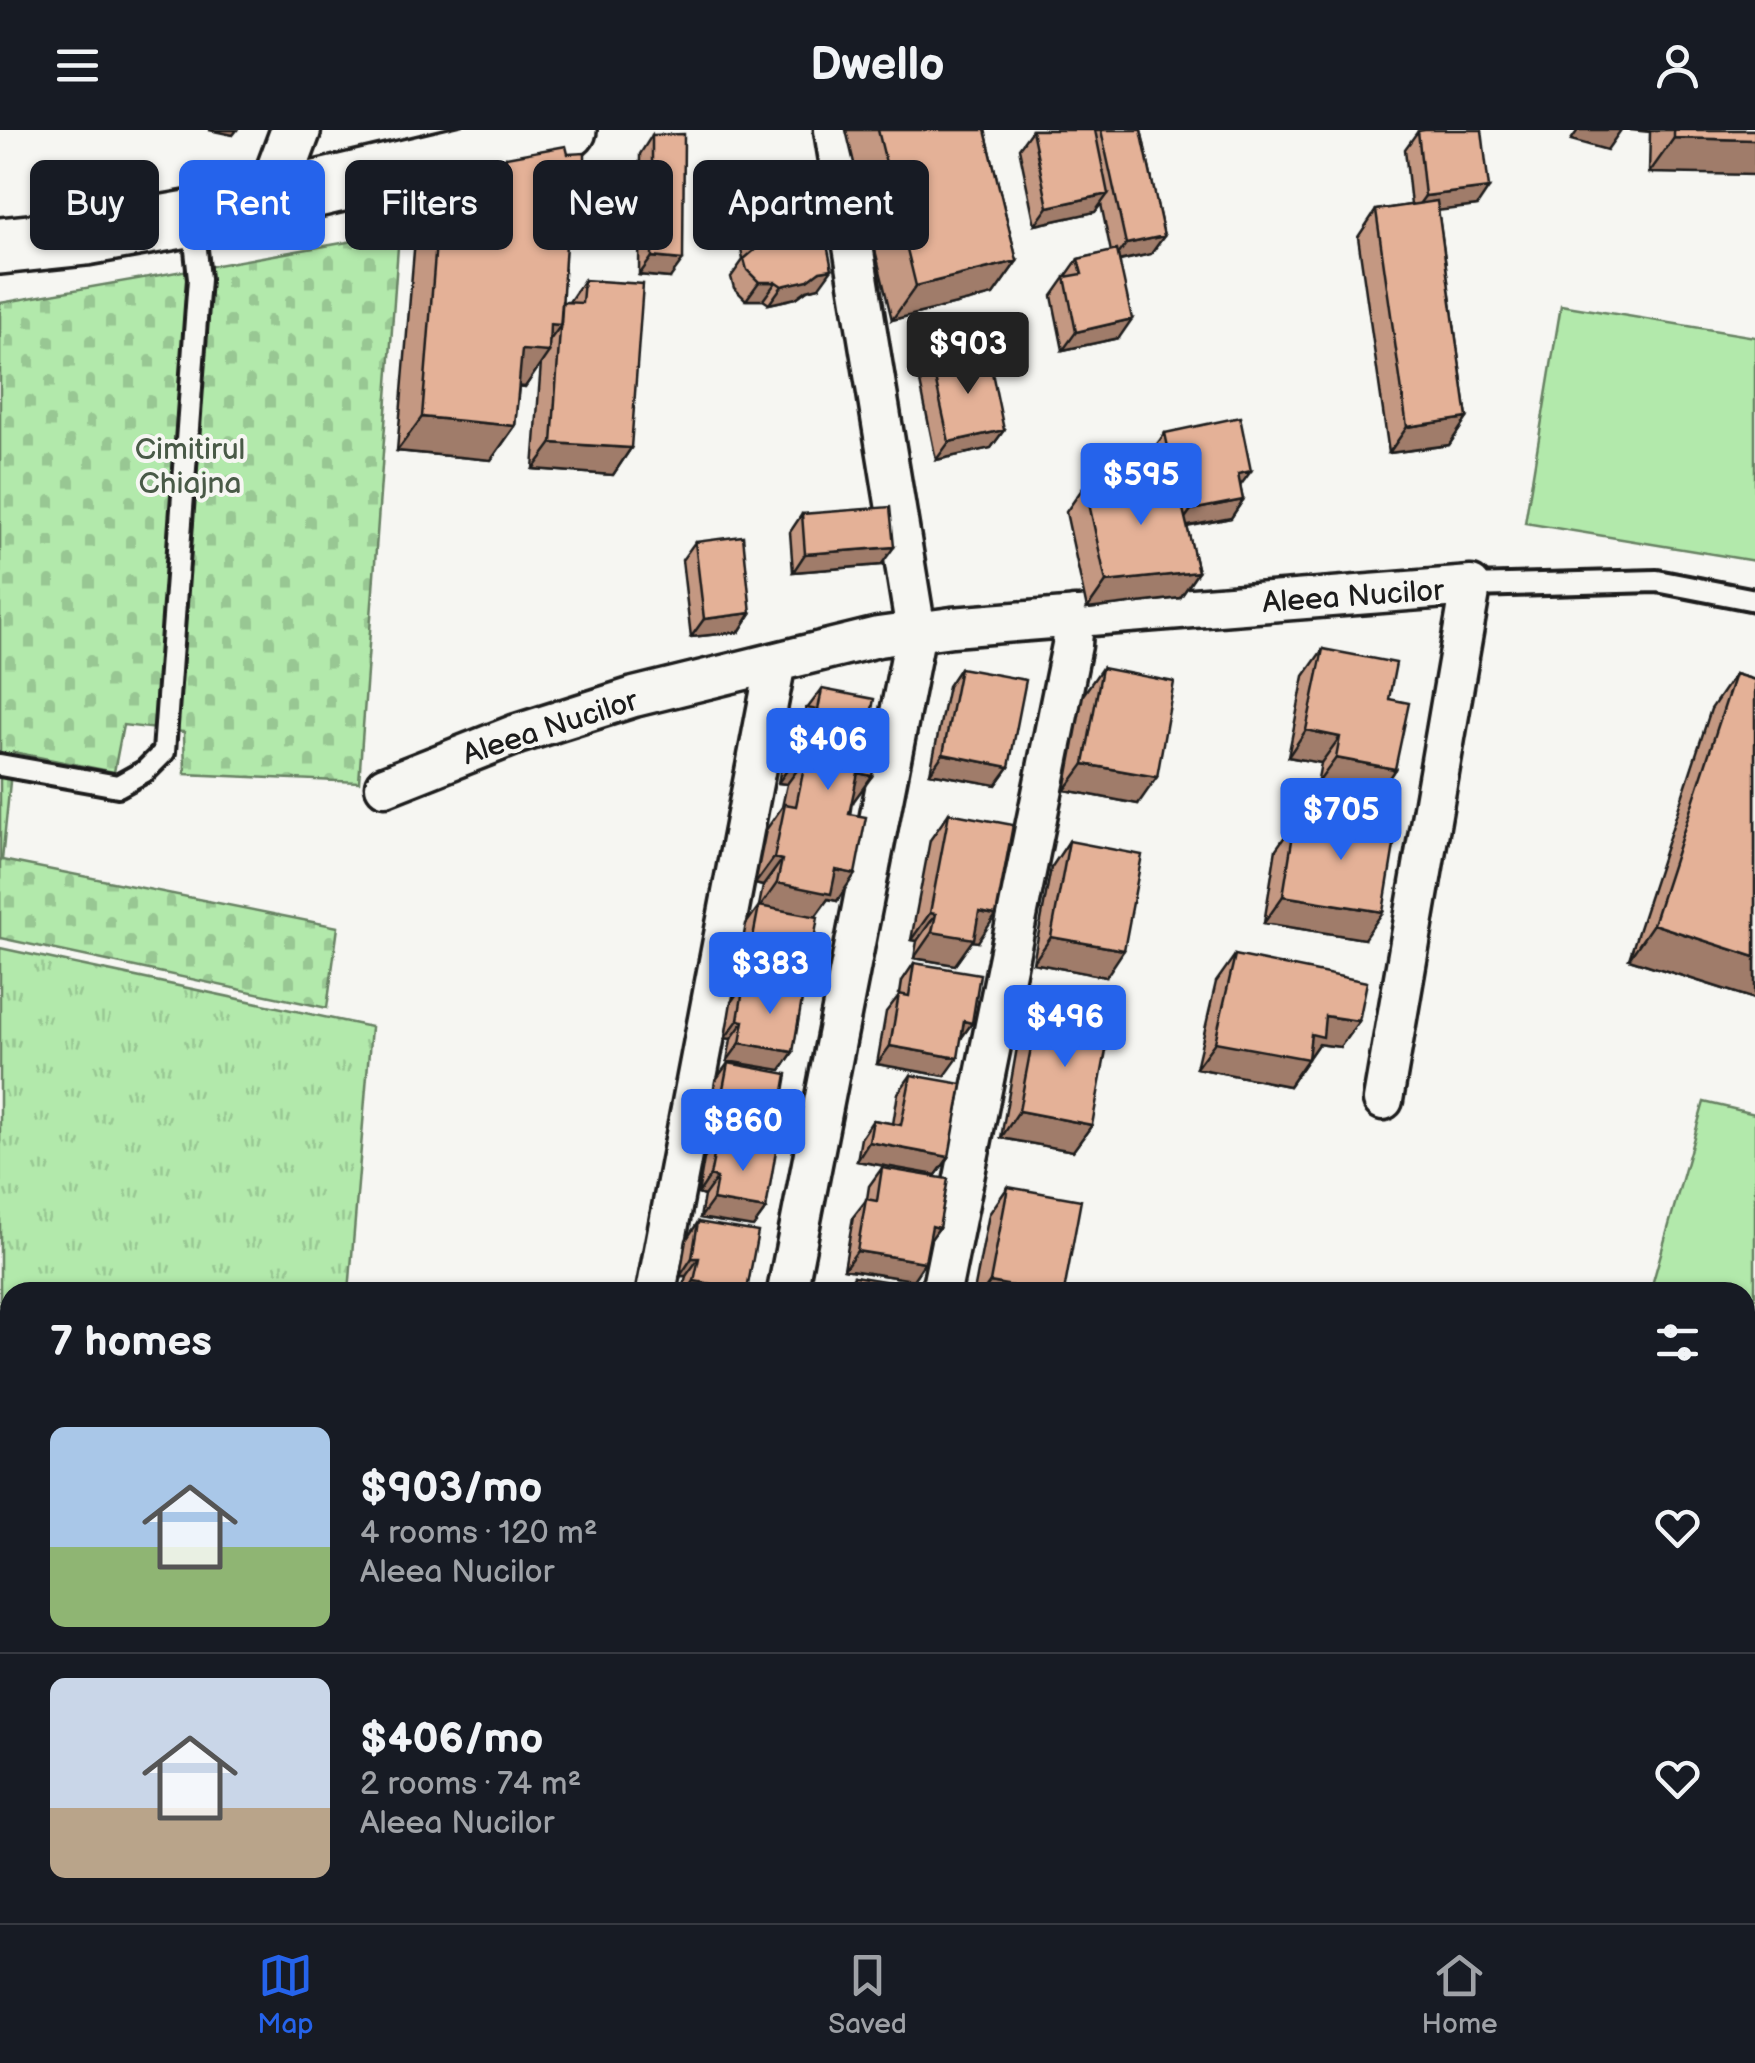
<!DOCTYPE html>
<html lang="en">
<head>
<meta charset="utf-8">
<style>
  :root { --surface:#171b24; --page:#20242c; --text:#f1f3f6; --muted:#9ea1a6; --line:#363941; --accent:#2563eb }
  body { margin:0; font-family:"Balsamiq Sans",sans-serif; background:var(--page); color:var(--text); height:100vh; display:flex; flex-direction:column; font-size:38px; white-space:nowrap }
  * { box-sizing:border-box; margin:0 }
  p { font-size:32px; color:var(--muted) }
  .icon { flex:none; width:55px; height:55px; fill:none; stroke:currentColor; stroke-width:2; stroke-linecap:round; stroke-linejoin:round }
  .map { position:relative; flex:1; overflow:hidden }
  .drawer { position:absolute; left:0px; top:1152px; width:1755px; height:642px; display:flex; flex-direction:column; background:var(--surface); border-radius:30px 30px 0 0; box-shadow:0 2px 8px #0004 }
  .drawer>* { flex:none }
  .top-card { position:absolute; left:30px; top:30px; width:1000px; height:90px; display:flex; gap:20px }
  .price { position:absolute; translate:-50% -85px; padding:0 22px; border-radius:10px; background:var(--accent); color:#fff; font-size:32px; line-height:65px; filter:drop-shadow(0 2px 5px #0008) }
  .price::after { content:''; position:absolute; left:50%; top:60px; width:30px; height:22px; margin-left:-15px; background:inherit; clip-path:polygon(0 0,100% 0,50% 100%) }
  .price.on { background:#222; color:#fff }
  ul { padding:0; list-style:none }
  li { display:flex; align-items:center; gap:30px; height:250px; padding:0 50px }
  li+li { border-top:2px solid var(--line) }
  li span { display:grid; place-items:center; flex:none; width:280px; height:200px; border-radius:15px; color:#555 }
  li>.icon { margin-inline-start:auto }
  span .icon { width:120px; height:120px; fill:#fffc; stroke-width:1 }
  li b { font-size:42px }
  h2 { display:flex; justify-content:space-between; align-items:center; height:120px; padding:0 50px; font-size:42px }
  .tag { padding:0 35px; border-radius:15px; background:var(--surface); box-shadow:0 2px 8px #0004; font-size:35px; line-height:90px }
  .tag.on { background:var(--accent); color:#fff }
  header { display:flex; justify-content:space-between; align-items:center; height:130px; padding:0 50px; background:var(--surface); font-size:45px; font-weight:700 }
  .menu { display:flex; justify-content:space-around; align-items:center; height:140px; border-top:2px solid var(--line); background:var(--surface); font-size:28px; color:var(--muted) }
  .menu a { display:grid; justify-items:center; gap:5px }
  .menu .on { color:var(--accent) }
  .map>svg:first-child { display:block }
</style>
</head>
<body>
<header><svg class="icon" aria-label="menu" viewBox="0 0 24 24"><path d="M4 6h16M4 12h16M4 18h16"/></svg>Dwello<svg class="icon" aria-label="person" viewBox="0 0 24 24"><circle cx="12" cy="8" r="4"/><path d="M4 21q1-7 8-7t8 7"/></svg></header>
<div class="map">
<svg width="1755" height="1793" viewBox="0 0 1755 1793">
  <defs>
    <pattern id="grass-tufts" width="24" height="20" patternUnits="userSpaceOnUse" patternTransform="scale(2.5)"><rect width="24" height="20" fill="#b2e9ab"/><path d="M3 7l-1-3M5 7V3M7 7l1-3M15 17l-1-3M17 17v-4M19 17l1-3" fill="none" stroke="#98c793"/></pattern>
    <pattern id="cemetery-stones" width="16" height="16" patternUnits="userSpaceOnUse" patternTransform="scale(2.5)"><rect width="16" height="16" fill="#b2e9ab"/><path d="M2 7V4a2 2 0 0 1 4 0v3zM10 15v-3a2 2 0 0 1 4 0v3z" fill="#98c793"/></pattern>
  </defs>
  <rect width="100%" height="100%" fill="#f6f6f2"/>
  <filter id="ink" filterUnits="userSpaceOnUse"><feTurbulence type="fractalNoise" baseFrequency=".01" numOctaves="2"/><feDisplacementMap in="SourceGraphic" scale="20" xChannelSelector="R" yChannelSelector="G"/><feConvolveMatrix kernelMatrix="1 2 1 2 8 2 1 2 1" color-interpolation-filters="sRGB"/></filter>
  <g filter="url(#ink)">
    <!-- grass -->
    <path fill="url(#grass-tufts)" stroke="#678264" stroke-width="2.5" d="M0,818l371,79 -22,265h-339v623h1099l19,8h-1128z"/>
    <!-- cemetery -->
    <path fill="url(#cemetery-stones)" stroke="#678264" stroke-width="2.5" d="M399,103l-40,549 -174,-8 -1,-42 -61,-7 -9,47 -101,-20 -11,108 336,67 -11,81 -327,-70v-635z"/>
    <!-- garden -->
    <path fill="#b2e9ab" stroke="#678264" stroke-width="2.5" d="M1561,175l194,32v224l-230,-38z
      M1704,972l51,12v809h-281l2,-8h269v-623h-95z"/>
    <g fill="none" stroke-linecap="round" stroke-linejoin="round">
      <defs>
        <path id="service" d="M1471,456l186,-5 98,19
          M0,635l118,21 27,-15 19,-19 35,-473 -6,-59"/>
        <path id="minor" d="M385,656l132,-52 117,-37 244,-60 74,-10 519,-41 -88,514
          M656,1162l120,-630
          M787,1162l129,-661 -82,-501
          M941,1162l131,-647 2,-28"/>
        <path id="tertiary" d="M270,70l26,-70"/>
        <path id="secondary" d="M0,116l86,-9 107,-19 375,-88"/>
      </defs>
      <!-- service casing -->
      <use href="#service" stroke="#1c1c1c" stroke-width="28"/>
      <!-- minor casing -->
      <use href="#minor" stroke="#1c1c1c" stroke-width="45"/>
      <!-- tertiary casing -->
      <use href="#tertiary" stroke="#1c1c1c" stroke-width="55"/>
      <!-- secondary casing -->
      <use href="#secondary" stroke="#1c1c1c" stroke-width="62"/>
      <!-- service -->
      <use href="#service" stroke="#f6f6f2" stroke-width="20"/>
      <!-- minor -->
      <use href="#minor" stroke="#f6f6f2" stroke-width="38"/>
      <!-- tertiary -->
      <use href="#tertiary" stroke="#f6f6f2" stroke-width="48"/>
      <!-- secondary -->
      <use href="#secondary" stroke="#f6f6f2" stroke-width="55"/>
    </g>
    <!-- wall -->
    <path fill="#c49882" stroke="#1c1c1c" stroke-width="2.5" d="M846,0h139l32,131 -24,34 -101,25z
      M1032,0h109l23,106 -13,18 -31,7 -1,77 -56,12 -11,-54 26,-37 33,-7 -10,-48 -6,8 -60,13 -16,-77z
      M1630,0h125l-106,43 1,-41z
      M1418,1l59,75 -39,4 29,208 -18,27 -60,8 -31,-216 18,-27 35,-5 -6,-56z
      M652,5l18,143 -31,-3 1,-121z
      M506,27l61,63 -5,82h7l15,-22 47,168 -18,27 -80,-6 8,-106 -16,24 -6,-1 -4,40 -24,34 -94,-9 19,-224 24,-35 17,2 7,-11 22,2z
      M750,78l69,79 -12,3 -11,8 -27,6 -6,-4h-17l-12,-12 -3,-11 12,-17 -6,-34z
      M932,234l72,66 -13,18 -55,12 -16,-78z
      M1165,303l75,53 3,14 -12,18 -44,9 11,45 -18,26 -93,11 -21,-97 19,-27 72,-11 -5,-23z
      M802,384l79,51 -88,7 -3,-40z
      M695,412l56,71 -12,19 -48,5 -9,-77z
      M1323,519l66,50 6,70 -18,27 -60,-12 4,-21 -33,-6 16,-81z
      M960,538l49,99 -13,18 -66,-12 18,-87z
      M1102,538l36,136 -73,-14 18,-95z
      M1735,544l20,6v319l-126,-40 82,-250z
      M822,559l31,113h-1l-15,99 -9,-2 -13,17 -7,59 -13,18 -53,-10 4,-22 -7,-1 7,-36 13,-18 4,-20 -8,-2 11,-54 16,-23 5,-23 -9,-1 10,-49z
      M949,683l29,129 -6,-1 -17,24 -41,-7 3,-17 -6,-1 19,-100z
      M1322,685l42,124 -100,-16 12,-74 19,-27 21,3z
      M1069,711l37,136 -73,-14 18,-95z
      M1235,825l124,66 -19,26 -22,-3 -29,42 -93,-18 20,-86z
      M914,833l58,60 -10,14 -17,39 -68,-12 9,-52 14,-18 2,-13z
      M744,854l49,68 -12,18 -54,-9 4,-22 -6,-1 6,-36z
      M1037,886l55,109 -19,26 -72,-13 17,-96z
      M728,933l37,86 1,60 -13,18 -53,-9 4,-22 -6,-2 6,-35 13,-18 -6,-1 4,-22 -6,-1 6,-36z
      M911,945l38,82 -13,18 -79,-14 4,-23 12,-18 20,4 5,-31z
      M882,1038l57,60 -10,13 -4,21 -12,18 -69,-11 9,-52 14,-18 2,-13z
      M1008,1057l56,105h-90l15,-78z
      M698,1092l49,68 -1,2h-63l3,-16h-6l6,-36z
      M854,1146l65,16h-76z"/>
    <!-- shaded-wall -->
    <path fill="#a07c6a" stroke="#1c1c1c" stroke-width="2.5" d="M209,0h28l-4,5z
      M1578,0h43l-14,20 -36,-10z
      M1674,8l81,2v35l-106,-2z
      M1489,58l-12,18 -65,8 13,-18z
      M569,63l16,1 -24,35z
      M1108,64l-13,18 -60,13 13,-18z
      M1164,106l-13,18 -38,8 13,-18z
      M652,127l31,3 -13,18 -31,-3z
      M1017,131l-24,34 -101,25 24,-34z
      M832,139l-13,18 -12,3 -11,8 -27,6 13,-18 38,-15z
      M759,152h17l-13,18h-17z
      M1132,189l-13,19 -56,12 13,-18z
      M550,194l11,1 -19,26 7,1 -24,35 -27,-3 24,-34z
      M422,287l93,9 -24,34 -94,-9z
      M1467,288l-18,27 -60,8 18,-26z
      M1004,300l-13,18 -55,12 13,-18z
      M552,313l79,5 -18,27 -80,-6z
      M1251,341l-13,18v-15z
      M1243,370l-12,18 -53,10 13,-18z
      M894,417l-13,18 -88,7 12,-18z
      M1198,442l-18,26 -93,11 19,-27z
      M751,483l-12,19 -48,5 13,-18z
      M1306,600l34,7 -19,26 -33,-6z
      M943,624l66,13 -13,18 -66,-12z
      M797,626l9,2 -19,26 -9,-1z
      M1336,628l59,11 -18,27 -60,-12z
      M1084,634l73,13 -19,27 -73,-14z
      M858,643l14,3 -19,26 -14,-3z
      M774,728l8,2 -19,26 -8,-2z
      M836,740l19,4 -18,27 -9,-2 -15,21 -55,-10 19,-27z
      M1283,766l100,16 -19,27 -100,-16z
      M979,782l17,3 -18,27 -6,-1 -17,24 -41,-7 18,-26z
      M930,783l6,1 -19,27 -6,-1z
      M1653,794l102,33v42l-126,-40z
      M1051,807l73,13 -18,27 -73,-14z
      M752,812l7,1 -13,18 -7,-1z
      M755,835l53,10 -13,18 -53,-10z
      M1325,886l34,5 -19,26 -22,-3 -29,42 -93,-18 19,-26z
      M738,890l6,1 -13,18 -6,-1z
      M964,891l8,2 -13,18z
      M740,913l53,9 -12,18 -54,-9z
      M890,916l68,12 -13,18 -68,-12z
      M721,969l7,1 -13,18 -6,-1z
      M1019,981l73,14 -19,26 -72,-13z
      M724,992l53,10 -13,18 -53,-10z
      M869,1012l80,15 -13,18 -79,-14z
      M710,1046l7,2 -13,18 -6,-2z
      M713,1070l53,9 -13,18 -53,-9z
      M932,1096l7,2 -13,18z
      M857,1121l68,11 -12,18 -69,-11z
      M692,1128h7l-13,18h-6z
      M694,1151l53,9 -1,2h-60z
      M990,1152l55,10h-62z"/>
    <!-- building -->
    <path fill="#e4b197" stroke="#1c1c1c" stroke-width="2.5" d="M878,0h107l32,131 -101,25z
      M1032,0h63l13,64 -60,13z
      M1101,0h40l23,106 -38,8z
      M1425,0h57l7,58 -64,8 -7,-65z
      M1674,0h81v10l-81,-2z
      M684,4l-1,126 -31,-3v-122z
      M566,16l2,8 17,-1v41l-16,-1 -8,132 -11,-1 -1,28 -27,-2 -7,76 -93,-9 18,-225 25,2 -1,-11 40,3 2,-29z
      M787,60l12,3 5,5 13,-3 15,74 -12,2 -12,9 -26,6 -6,-4h-17l-12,-12 -3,-11 13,-11 -7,-40 21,-15z
      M1437,71l30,217 -60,9 -31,-217z
      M1117,120l15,69 -56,13 -11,-55 17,-3 -4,-15z
      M584,150l59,4 -12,164 -79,-5 10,-141 20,1z
      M988,223l16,77 -55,12 -17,-78z
      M1240,287l11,54 -13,3 5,26 -52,10 -5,-25 -8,1 -4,-15h-1l-8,-38z
      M1174,341l24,101 -92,10 -21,-97z
      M890,377l4,40 -89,7 -3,-40z
      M743,406l8,77 -47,6 -9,-77z
      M1323,519l73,14 -7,36 20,4 -14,66 -59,-11 4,-21 -34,-7z
      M960,538l66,12 -17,87 -66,-13z
      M1102,538l72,14 -17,95 -73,-13z
      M1735,544l20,6v277l-102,-33z
      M822,559l52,10 -4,21 12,3 -10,53 -14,-3 -9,41 17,3 -11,57 -19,-4 -5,24 -54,-11 5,-23 -8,-2 11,-54 11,2 10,-48 -9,-2 9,-48 12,2z
      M949,683l64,12 -17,90 -17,-3 -5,27 -42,-7 4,-18 -6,-1z
      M1322,685l75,12 -14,85 -100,-16 12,-74 26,4z
      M1069,711l73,14 -18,95 -73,-13z
      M759,776l59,11 -10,58 -53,-10 4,-22 -7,-1z
      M1235,825l132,27 -8,39 -34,-5 -2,21 -12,-3 -3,25 -93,-17z
      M914,833l66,11 -8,49 -8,-2 -6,37 -68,-12 9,-52 10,2z
      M744,854l59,10 -10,58 -53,-9 4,-22 -6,-1z
      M1037,886l73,13 -18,96 -73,-14z
      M728,933l59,11 -10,58 -53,-10 4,-22 -7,-1z
      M911,945l51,9 -13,73 -80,-15 4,-22 28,5z
      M717,1011l59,10 -10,58 -53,-9 4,-22 -7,-2z
      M882,1038l66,11 -9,49 -7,-2 -7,36 -68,-11 9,-52 11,2z
      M1008,1057l73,13 -17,92h-19l-55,-10z
      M698,1092l60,10 -11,58 -53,-9 5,-23h-7z
      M854,1146l66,11 -1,5h-67z"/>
  </g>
  <g text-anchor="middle" stroke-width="8" stroke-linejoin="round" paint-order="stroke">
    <!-- park labels -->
    <g font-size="30" fill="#495a47" stroke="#f6f6f2">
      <text x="190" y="329">Cimitirul<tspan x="190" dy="34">Chiajna</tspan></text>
    </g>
    <!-- street labels -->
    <g font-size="30" fill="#1c1c1c" stroke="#f6f6f2">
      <text transform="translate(1353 466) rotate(-4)" y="10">Aleea Nucilor</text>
      <text transform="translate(550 597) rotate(-18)" y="10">Aleea Nucilor</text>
    </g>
  </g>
</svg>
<b class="price on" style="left:968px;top:267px">$903</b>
<b class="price" style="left:1141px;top:398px">$595</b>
<b class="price" style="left:828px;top:663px">$406</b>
<b class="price" style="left:1341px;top:733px">$705</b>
<b class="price" style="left:770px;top:887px">$383</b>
<b class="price" style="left:1065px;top:940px">$496</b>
<b class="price" style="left:743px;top:1044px">$860</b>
<div class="top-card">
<a class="tag">Buy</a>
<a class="tag on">Rent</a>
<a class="tag">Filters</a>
<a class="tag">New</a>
<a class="tag">Apartment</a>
</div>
<section class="drawer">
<h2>7 homes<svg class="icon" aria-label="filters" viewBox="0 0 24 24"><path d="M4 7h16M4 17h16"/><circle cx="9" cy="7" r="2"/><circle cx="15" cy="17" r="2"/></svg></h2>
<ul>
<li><span style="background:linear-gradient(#a9c7e8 60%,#8fb573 0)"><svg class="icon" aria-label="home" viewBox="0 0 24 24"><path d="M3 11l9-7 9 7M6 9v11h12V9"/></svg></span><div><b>$903/mo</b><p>4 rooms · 120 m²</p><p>Aleea Nucilor</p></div><svg class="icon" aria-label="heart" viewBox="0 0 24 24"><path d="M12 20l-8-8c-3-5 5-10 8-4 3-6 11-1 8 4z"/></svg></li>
<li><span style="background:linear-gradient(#c9d6e8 65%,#b9a48a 0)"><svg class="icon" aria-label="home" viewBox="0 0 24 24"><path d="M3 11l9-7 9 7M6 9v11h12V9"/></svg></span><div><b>$406/mo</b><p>2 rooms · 74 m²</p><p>Aleea Nucilor</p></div><svg class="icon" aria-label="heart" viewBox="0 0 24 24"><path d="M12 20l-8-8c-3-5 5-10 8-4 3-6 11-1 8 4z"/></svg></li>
</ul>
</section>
</div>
<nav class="menu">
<a class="on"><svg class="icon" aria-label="map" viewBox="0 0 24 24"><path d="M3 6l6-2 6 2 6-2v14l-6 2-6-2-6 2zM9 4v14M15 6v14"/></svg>Map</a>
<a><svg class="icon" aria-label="saved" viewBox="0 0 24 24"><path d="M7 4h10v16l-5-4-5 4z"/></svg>Saved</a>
<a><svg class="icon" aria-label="home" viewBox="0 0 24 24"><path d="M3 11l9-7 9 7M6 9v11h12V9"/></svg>Home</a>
</nav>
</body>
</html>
